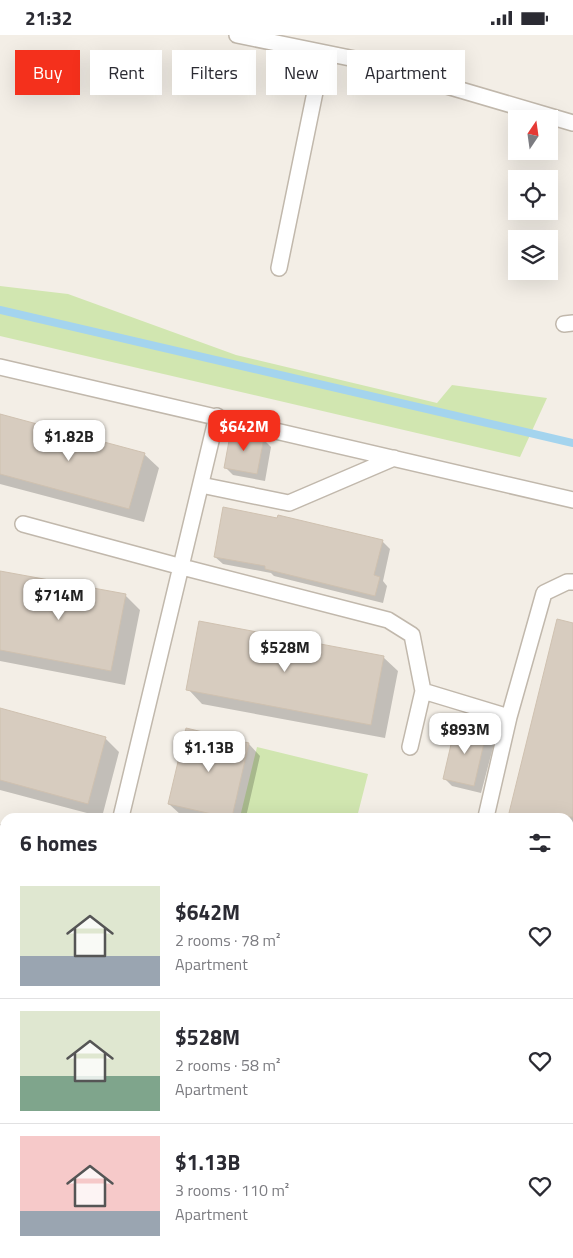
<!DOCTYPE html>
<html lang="en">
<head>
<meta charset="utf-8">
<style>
  :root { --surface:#fff; --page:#f2f2f3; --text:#2b2b33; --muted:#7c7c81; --line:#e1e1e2; --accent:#f4301c }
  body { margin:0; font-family:"Titillium Web",sans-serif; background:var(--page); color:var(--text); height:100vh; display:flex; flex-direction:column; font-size:19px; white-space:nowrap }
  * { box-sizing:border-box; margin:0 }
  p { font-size:16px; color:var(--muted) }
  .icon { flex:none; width:28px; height:28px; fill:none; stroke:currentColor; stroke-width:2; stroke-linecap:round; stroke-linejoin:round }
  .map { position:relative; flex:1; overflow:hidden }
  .panel { position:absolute; left:0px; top:778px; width:574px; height:446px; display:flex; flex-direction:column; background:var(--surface); border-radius:15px 15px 0 0; box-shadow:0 5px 20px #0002 }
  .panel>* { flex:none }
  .banner { position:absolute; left:15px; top:15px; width:544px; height:45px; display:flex; gap:10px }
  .needle { width:32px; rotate:13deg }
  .buttons { position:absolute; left:508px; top:75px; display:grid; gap:10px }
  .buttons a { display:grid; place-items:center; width:50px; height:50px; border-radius:0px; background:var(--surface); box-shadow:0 5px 20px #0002; font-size:25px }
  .price { position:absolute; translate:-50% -42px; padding:0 11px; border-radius:10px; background:#fff; color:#222; font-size:16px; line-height:32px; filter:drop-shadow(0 1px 2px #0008) }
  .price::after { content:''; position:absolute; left:50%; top:30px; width:15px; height:11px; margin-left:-8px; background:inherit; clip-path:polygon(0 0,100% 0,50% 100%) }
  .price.selected { background:var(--accent); color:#fff }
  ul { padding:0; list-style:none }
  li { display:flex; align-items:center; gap:15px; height:125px; padding:0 20px }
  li+li { border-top:1px solid var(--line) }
  li span { display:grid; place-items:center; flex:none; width:140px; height:100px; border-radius:0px; color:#555 }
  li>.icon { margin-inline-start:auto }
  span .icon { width:60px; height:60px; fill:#fffc; stroke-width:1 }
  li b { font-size:21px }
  h2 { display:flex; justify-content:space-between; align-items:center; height:60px; padding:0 20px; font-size:21px }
  .tag { padding:0 18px; border-radius:0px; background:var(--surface); box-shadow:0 5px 20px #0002; font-size:18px; line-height:45px }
  .tag.selected { background:var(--accent); color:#fff }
  .status { display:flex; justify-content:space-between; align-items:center; height:35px; padding:0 25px; background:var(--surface); direction:ltr }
  .status svg { height:14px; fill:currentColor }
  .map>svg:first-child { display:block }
</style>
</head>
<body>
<div class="status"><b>21:32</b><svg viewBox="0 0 49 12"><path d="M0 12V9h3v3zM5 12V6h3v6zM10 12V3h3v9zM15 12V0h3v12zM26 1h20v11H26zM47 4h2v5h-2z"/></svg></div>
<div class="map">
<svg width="573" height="1223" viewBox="0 0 573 1223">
  <rect width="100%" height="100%" fill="#f3eee6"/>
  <!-- green -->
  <path fill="#d1e6b0" d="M0,251l68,8 168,61 201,48 15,-18 95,13 -27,59 -520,-121z
    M257,712l111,27 -11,43h-117z"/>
  <!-- water -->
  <path fill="#a4d4ee" d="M0,1097l5,1v121h246v4h-251z"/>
  <!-- shadow -->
  <path fill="#0003" d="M0,380l144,39 15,14 -15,54 -144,-38z
    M263,404l8,8 -6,34 -32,-6 -8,-8z
    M278,484l104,22 8,8 -7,32 4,5 -4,17 -109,-27 -3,-3 -48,-9 -8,-7z
    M0,537l125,23 15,15 -15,75 -125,-24z
    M558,585l15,4v403l-4,17v-227h-59z
    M383,622l15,14 -13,67 -183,-34 -14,-15z
    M0,674l105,29 14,14 -17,65 -102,-27z
    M457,689l30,8 8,8 -14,53 -29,-7 -8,-8z
    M187,695l62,14 11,12 -14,61h-55l-10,-2 -12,-11z
    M0,917l5,1v105l-5,-1z
    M315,1219h45l3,3 -49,1z
    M403,1219h71l17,4h-89z"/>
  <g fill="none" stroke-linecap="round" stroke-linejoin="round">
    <!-- stream -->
    <path stroke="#a4d4ee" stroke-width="8" d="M0,275l573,133"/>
  </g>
  <!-- building -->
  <path fill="#d7ccbf" stroke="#cfc1b0" d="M0,379l145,39 -16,56 -129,-35z
    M231,395l33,8 -7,36 -33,-6z
    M223,472l54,11 1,-3 105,25 -9,35 6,2 -5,19 -110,-27v-3l-51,-9z
    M0,536l126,23 -15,77 -111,-21z
    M557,584l16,4v194h-65z
    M199,586l185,35 -13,69 -185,-35z
    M0,673l106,29 -18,67 -88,-24z
    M456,688l31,7 -13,56 -31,-7z
    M186,693l63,15 -17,74h-7l-57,-13z"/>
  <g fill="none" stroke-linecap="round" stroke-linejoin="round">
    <defs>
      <path id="lane" d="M237,0l118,24 218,64
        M279,233l44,-215
        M564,289l9,-1
        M0,332l573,133
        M201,450l88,18 105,-45
        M23,489l159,43 206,53 24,15 11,56 86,26
        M410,712l13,-56
        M121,782l96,-401
        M486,782l23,-100 35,-124 23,-11h6
        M0,798l5,2
        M0,1041l5,1
        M569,1150l4,2
        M569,1180l4,-10
        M370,1223v-4
        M557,1223l1,-4"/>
    </defs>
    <!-- lane casing -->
    <use href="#lane" stroke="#c1b8ac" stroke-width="18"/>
    <!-- lane -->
    <use href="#lane" stroke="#fff" stroke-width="15"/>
  </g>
</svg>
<div class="buttons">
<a><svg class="needle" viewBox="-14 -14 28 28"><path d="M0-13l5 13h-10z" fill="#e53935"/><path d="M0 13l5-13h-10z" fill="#7c7c81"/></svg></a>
<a><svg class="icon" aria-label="locate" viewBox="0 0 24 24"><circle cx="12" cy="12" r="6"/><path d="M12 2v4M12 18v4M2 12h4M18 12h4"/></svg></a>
<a><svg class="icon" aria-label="layers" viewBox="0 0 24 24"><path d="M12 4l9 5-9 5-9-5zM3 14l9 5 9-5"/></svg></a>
</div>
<b class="price selected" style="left:244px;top:417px">$642M</b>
<b class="price" style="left:69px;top:427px">$1.82B</b>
<b class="price" style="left:59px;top:586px">$714M</b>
<b class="price" style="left:285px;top:638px">$528M</b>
<b class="price" style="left:465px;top:720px">$893M</b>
<b class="price" style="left:209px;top:738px">$1.13B</b>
<div class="banner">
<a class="tag selected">Buy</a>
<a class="tag">Rent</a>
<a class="tag">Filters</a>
<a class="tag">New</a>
<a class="tag">Apartment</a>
</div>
<section class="panel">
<h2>6 homes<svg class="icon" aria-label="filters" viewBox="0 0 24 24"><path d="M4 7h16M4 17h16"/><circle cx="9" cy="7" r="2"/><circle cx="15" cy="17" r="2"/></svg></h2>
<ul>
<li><span style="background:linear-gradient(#dfe7d0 70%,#9aa5b1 0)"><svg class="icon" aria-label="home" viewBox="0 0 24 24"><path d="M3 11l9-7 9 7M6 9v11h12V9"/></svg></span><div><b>$642M</b><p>2 rooms · 78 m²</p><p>Apartment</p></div><svg class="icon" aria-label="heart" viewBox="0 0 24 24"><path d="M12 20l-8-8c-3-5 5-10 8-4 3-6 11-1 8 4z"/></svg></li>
<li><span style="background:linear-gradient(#dfe7d0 65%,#7fa58c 0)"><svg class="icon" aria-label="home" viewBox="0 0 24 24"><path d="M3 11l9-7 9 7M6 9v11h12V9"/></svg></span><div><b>$528M</b><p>2 rooms · 58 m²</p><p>Apartment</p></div><svg class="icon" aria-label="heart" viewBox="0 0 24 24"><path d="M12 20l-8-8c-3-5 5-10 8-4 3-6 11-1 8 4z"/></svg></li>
<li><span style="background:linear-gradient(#f6c9c9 75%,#9aa5b1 0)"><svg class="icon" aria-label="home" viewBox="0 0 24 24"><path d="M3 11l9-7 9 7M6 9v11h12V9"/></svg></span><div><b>$1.13B</b><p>3 rooms · 110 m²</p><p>Apartment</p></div><svg class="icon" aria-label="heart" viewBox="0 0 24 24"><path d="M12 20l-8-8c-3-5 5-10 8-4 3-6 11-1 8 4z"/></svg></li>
</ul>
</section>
</div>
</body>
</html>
